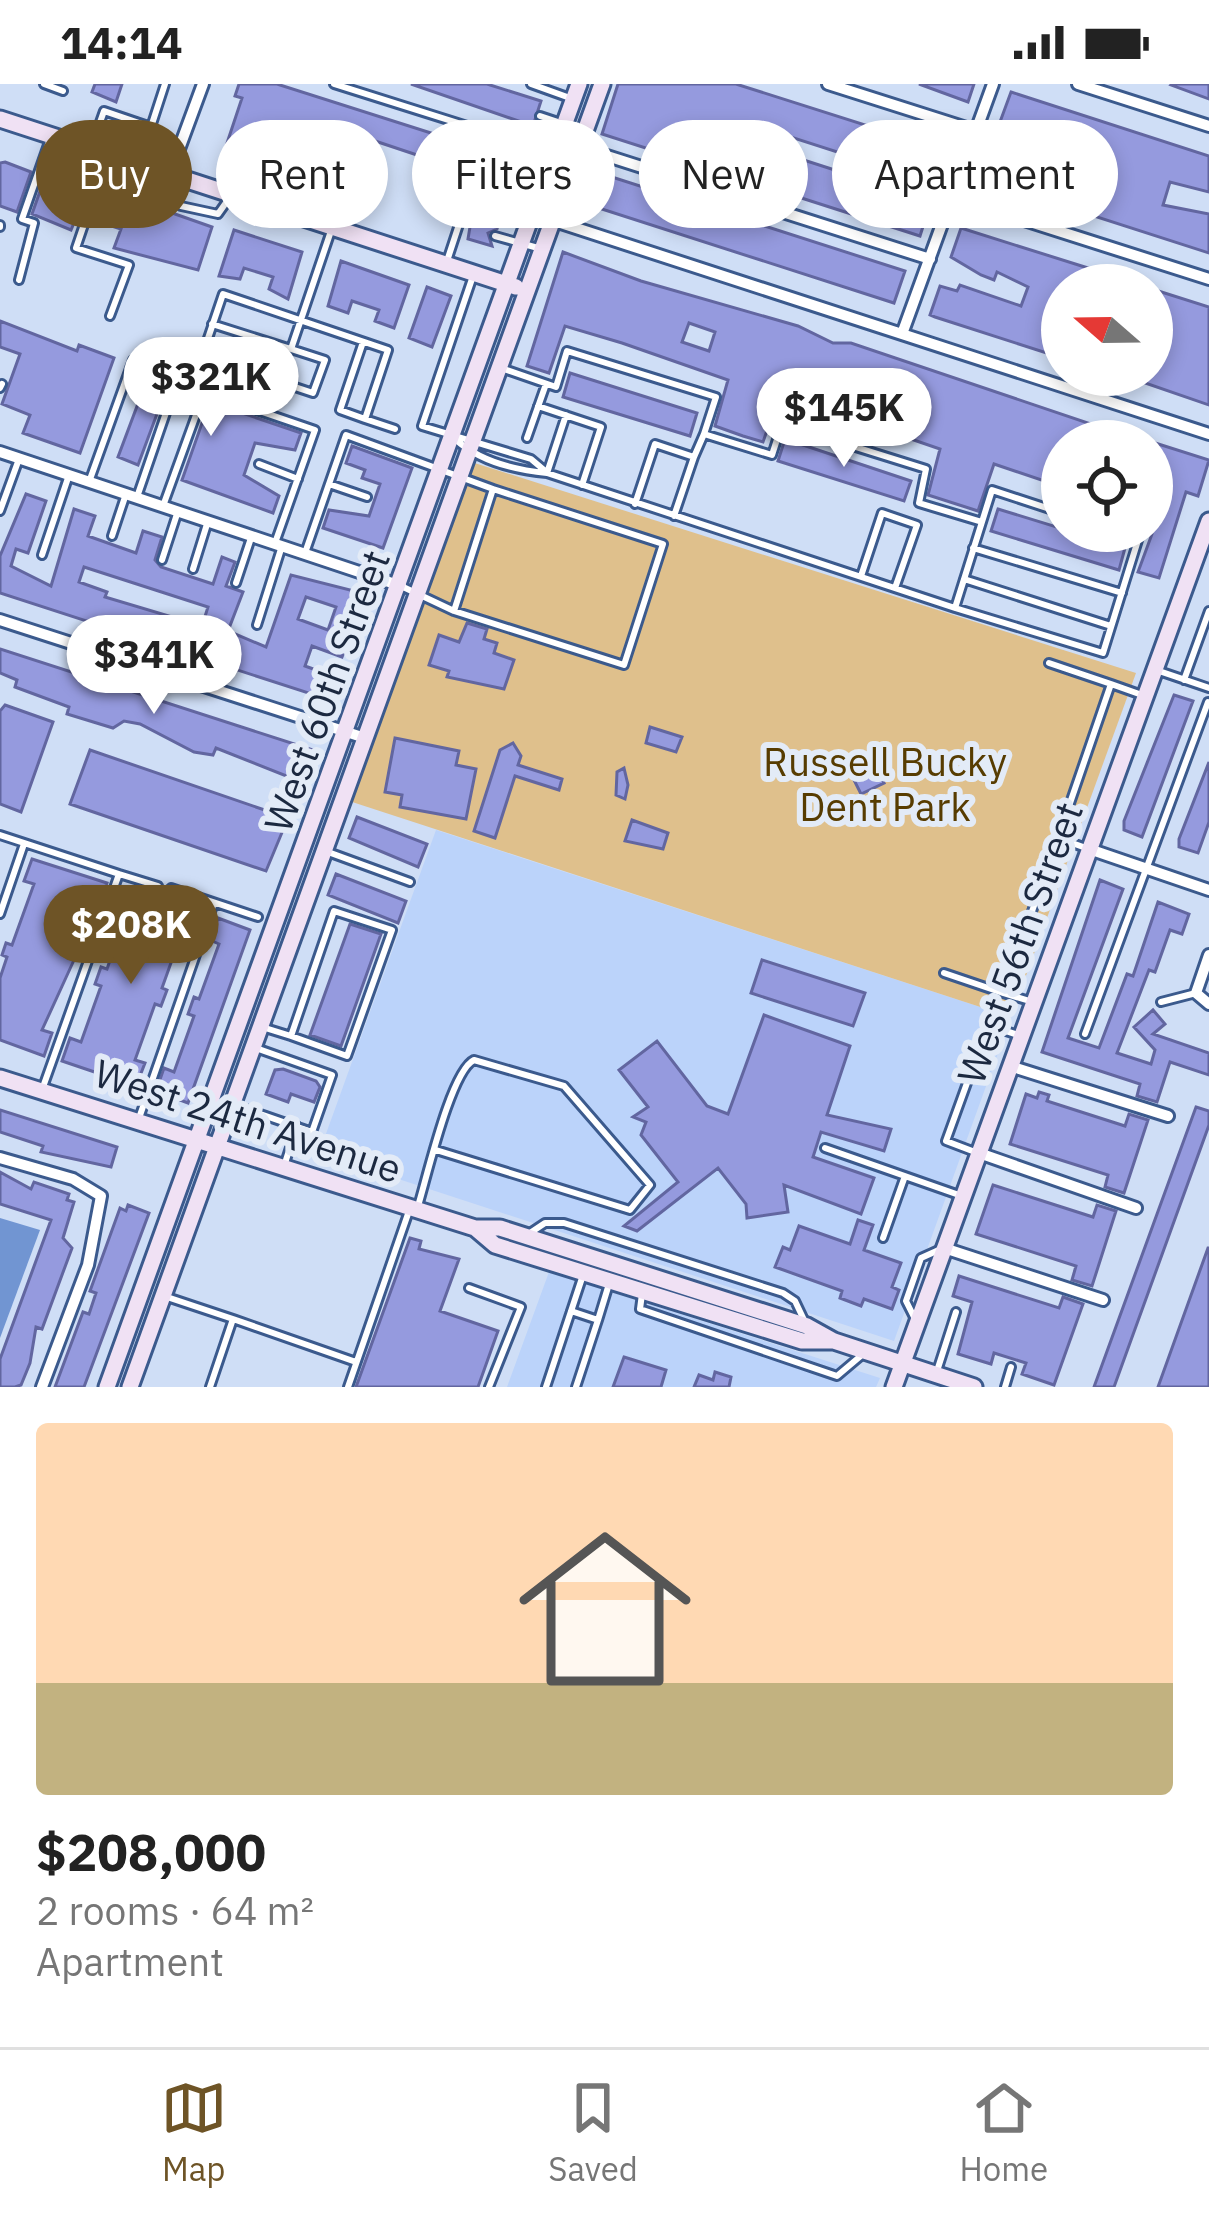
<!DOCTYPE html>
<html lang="en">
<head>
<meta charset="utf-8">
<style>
  :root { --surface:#fff; --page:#f2f2f2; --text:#222; --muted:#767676; --line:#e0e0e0; --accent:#6e5426 }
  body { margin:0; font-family:"IBM Plex Sans",sans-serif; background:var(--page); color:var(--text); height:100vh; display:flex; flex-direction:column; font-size:45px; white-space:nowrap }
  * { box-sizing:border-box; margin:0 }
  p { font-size:39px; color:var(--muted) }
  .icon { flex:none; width:66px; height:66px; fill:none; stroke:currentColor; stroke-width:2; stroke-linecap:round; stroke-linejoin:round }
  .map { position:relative; height:1303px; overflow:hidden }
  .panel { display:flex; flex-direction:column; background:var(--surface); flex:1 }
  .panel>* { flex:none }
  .top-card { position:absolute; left:36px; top:36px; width:1137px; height:108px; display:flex; gap:24px }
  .needle { width:78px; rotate:290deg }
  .tools { position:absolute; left:1041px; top:180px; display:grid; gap:24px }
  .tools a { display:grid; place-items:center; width:132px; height:132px; border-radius:50%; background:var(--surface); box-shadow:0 6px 18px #0003; font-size:60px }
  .price { position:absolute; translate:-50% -102px; padding:0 27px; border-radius:42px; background:#fff; color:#222; font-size:39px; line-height:78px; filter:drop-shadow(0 3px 6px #0008) }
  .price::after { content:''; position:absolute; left:50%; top:72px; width:36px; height:27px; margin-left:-18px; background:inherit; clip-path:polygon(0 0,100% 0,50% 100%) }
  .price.on { background:var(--accent); color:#fff }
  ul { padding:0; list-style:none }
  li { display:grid; align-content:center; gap:24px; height:636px; padding:0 36px }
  li span { display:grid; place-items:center; height:372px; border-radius:12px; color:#555 }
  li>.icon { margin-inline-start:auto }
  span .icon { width:216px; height:216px; fill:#fffc; stroke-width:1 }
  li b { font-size:51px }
  .tag { padding:0 42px; border-radius:54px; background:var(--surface); box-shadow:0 6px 18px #0003; font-size:42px; line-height:108px }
  .tag.on { background:var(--accent); color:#fff }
  .status { display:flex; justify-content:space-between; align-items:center; height:84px; padding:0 60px; background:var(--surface); direction:ltr }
  .status svg { height:33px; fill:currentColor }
  .tabs { display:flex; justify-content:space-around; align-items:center; height:168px; border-top:3px solid var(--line); background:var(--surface); font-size:33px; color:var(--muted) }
  .tabs a { display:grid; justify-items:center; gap:6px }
  .tabs .on { color:var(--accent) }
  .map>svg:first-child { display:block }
</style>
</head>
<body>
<div class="status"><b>14:14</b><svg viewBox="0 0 49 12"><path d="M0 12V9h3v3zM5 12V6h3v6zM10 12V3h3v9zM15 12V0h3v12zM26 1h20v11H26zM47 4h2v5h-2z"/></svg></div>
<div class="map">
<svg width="1209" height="1303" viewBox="0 0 1209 1303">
  <rect width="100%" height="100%" fill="#cfdef6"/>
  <!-- built -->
  <path fill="#bbd3fa" d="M436,746l575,187 -117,324 -575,-188z
    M549,1188l331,106 -4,9h-369z"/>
  <!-- green -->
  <path fill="#dfc08c" d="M462,375l674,214 -125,344 -668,-218z"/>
  <!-- water -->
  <path fill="#7195d2" d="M0,1134l40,12 -40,108z"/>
  <!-- building -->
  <path fill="#959ade" stroke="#6266a0" stroke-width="3" fill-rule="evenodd" d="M95,0h27l-6,18 -24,-10z
    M239,0h38l242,77 -11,35 -9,5 4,9 -6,19 -9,4 4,13 -24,-7 6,-36 15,-7 -1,-18 -40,-13 -7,19 -9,-4 6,-18 -72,-24 -18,48 -69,-21 -5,16 -43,-15 4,-10 -11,-4 18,-54 -7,-2z
    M411,0h76l54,17 -8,25z
    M618,0h118l211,67 -10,33 -146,-47 -6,17 146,47 -11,35 -318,-102z
    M919,0h55l-6,18z
    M1172,0h37v15l-38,-14z
    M1011,8l198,64v36l-39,-10 -7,23 46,9v39l-230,-74zM1030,48l62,26 -7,23 -62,-28z
    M5,78l26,10 -14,40 -17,-6v-43z
    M590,86l315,101 -11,32 -314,-101z
    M45,93l42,15 -16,38 -39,-16z
    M104,105l108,38 -14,43 -84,-22 7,-19 -28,-9z
    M961,144l127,40 44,17h-70v73l-127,-41 -5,-2 10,-29 17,5 3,-6 61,21 7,-19 -31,-15 -3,8 -13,-5 -30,-18z
    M234,146l68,22 -14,47 -19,-10 4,-12 -29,-9 -4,11 -21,-3z
    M563,168l78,29 157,45 35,17h18l290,98h-79v46l-68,-23 -16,47 -50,-16 12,-46 -160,-55 -17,48 -20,-6 -28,-10 13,-46 -106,-37 -57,-17 -16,47 -22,-7zM689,239l26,9 -6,19 -27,-9z
    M341,177l68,24 -15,43 -19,-7 4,-11 -27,-9 -4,12 -20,-7z
    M427,203l24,9 -19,51 -23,-9z
    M1152,205l57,18v98l-84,-29 27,-1v-22l10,4 7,-20 -16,-6z
    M0,237l77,30 2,-6 35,13 -34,95 -57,-20 7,-18 -28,-11 18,-50 -20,-7z
    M151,285l84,28 -4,10 5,4 65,22 -6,17 -40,-7 -11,32 35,21 -6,17 -91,-33 25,-71 -25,-9 -18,-5 -26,70 -20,-8z
    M570,289l127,40 -7,23 -127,-39z
    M785,355l126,42 -7,20 -126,-40z
    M1152,358l57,18 -11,36 -12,-4 -27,86 -21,-6 14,-38z
    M352,362l60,22 -29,80 -60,-20 6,-18 40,6 11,-32 -18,-6 3,-8 -19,-7z
    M26,410l20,7 -18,52 -12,-4 -5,17 40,20 23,-77 21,7 -7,20 48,17 7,-22 19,6 -7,23 6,7 52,17 9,-27 13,5 -9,24 17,6 -15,39 38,16 25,-72 75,19 -24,63 -30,-11 -7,20 22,8 2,-7 15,5 -11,29 -333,-108v-37zM84,483l124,40 -6,19 -97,-29 2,-5 -28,-10zM306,513l30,10 -8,23 -30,-11z
    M998,425l127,39 -6,22 -128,-39z
    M467,539l20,6 -3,10 13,4 -3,10 20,7 -10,29 -57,-12 2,-6 -20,-6 10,-30 20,7z
    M0,565l316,102 -12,32 -88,-35 -3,7 -19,-3 -54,-28 -16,-3 -11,7 -46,-14 2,-7 -54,-20 2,-7 -17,-7z
    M1174,611l19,6 -51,136 -18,-7v-9z
    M5,621l48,17 -32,90 -21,-8v-93z
    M650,643l32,10 -6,15 -30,-9z
    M395,654l64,13 -3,14 20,4 -10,50 -66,-12 2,-12 -17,-3z
    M513,659l8,13 -3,9 44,14 -3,11 -44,-14 -20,62 -21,-7 26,-81z
    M90,666l198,68 -22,53 -196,-67z
    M872,677l12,22 -23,11 -11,-22z
    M1209,678v60l-11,31 -19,-6v-8z
    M624,684l4,17 -3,14 -9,-4 1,-23z
    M357,733l70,27 -9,23 -69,-29z
    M632,736l36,13 -5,16 -38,-8z
    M32,775l75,24 -9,23 -9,-3 -21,55 6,2 -32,70 10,3 -8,23 -44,-16v-62l7,-21 -5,-2 4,-12 6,2 22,-61 -10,-3z
    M336,790l70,27 -8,22 -70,-28z
    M1100,796l23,9 -55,149 31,10 28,-74 6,2 25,-74 31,12 -7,20 -12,-4 -15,42 -6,-2 -32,83 34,11 4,-14 -21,-23 19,-17 12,14 -12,10 56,19v22l-39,-13 -13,40 -20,-6 3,-12 -98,-32z
    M126,804l74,24 -8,23 -10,-3 -20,56 5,2 -6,16 -6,-2 -20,56 10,3 -9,23 -74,-25 8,-23 11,4 20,-56 -6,-2 6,-17 6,2 19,-55 -8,-4z
    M218,834l32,12 -62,173 -32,-12 8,-23 10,4 20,-56 -6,-2 6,-17 5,2 20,-55 -9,-4z
    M350,840l31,10 -40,112 -31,-11z
    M762,876l103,33 -12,33 -102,-33z
    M764,931l86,31 -23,69 64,14 -7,22 -63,-19 -8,25 61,21 -13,36 -77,-29 4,27 -41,6 -1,-14 -28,-36 -81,63 -13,-5 54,-44 -37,-47 5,-13 -13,-5 15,-10 -29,-37 38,-29 50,65 21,8z
    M283,985l33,12 4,6 -6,15 -23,-8 -3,8 -22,-8 9,-24z
    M1039,1008l10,3 -2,6 78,25 4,-12 19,6 -24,73 -19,-6 3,-12 -98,-31 16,-50 11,4z
    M1196,1023l13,4v14l-95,262h-20z
    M0,1026l117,37 -6,20 -70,-15 2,-6 -43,-14z
    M0,1088l31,17 3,-7 35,12 -2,6 7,2 -11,36 9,10 -30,81 -6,-2 -6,36 -9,22 -6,2h-15v-28l51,-139 -51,-16z
    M993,1101l100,32 4,-12 19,6 -24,75 -20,-6 4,-14 -100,-32z
    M128,1121l21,8 -65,174h-29l28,-75 6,2 7,-21 -6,-2 30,-83 6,3z
    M858,1136l15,5 -9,25 37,13 -9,24 7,3 -7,19 -28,-10 -3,7 -21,-8 2,-7 -67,-24 8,-20 7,3 9,-24 51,18z
    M410,1154l11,3 -2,8 40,10 -19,52 58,20 -20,56h-122z
    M1209,1164v139h-51l50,-139z
    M959,1192l100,32 4,-11 20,7 -29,81 -32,-11 4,-11 -32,-10 -3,11 -33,-10 14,-52 -19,-6z
    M624,1273l42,13 -5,17h-48z
    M715,1288l16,5 -2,10h-35l5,-12 14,5z"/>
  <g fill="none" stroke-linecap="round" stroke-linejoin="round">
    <defs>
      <path id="lane" d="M44,0l19,7
        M334,0l219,69
        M531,0l39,14
        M540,32l21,7
        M92,61l12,-34 47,16 14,-43
        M107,73l-31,91 53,17 -19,51
        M519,89l22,8
        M169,92l-3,20 15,10 37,8 12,-17
        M506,119l24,10
        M0,141v2
        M332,144l-41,121 34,11 -12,33 -111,-37 21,-62c55,19 110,37 165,56l-23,69 -25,-9 23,-68
        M495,152l43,12
        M447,177l23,-70 12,4
        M474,189l-52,153 109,33 13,11
        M19,196l15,-57 -12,-4 28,-80
        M212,240l79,25
        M501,284l55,19 11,-36 149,46 -12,37 68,21 10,-31 144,45 -7,34 63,19
        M0,304l2,-4
        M239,320l76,26 -40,113
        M538,322l63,21 -19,58
        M365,335l30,10
        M527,354l19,-54
        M455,355c24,22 60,31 92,34l408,135
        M694,373l10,-23
        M259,380l39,15
        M547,389l19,-58
        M89,398l44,-122
        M329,400l38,13
        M137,413l31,-90
        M635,420l20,-60 39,13 -20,59
        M163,422l33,-91
        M0,427l19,-52
        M1062,429l-70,-23 -37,118 148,45 36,-116 -19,-6
        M112,452l14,-42
        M973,464l149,45
        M305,469l41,-118 147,54
        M42,471l27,-80
        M162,476l16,-49
        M193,485l15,-48
        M861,492l21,-63 35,12 -22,63
        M964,495l147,47
        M236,499l16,-48
        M401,502l53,25 170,54 39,-121 -170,-55 -39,122
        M257,541l24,-76
        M1049,579l62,21 -53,154 28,10
        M1159,587l50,17
        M1184,596l25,-69
        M1111,600l31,11
        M0,751l119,39 -76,213
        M328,768l82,30
        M119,790l39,12
        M171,804l87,29
        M0,830l24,-70
        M944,889l59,20 55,-155
        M1003,909l30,9
        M1161,918l35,-9
        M262,943l29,9 43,-125 58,19 -45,126 -56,-20
        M1085,950l123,-332
        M234,1021l78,27 20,-57 -79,-28
        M138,1037l76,-218
        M825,1064l134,47
        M975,1068l-29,-11 42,-116 33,11
        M285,1079l12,-37
        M418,1122c9,-29 33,-135 56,-146l90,26 86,99 -20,25 -194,-60
        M530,1149l15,-10h19l219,70 12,8 10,21
        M883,1154l22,-62
        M469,1204l52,19 -32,80
        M642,1210l-2,15 197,67 26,-22
        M164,1212l69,23 -23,68
        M571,1227l27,9 -22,67
        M233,1235l123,43
        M598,1236l11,-36
        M916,1237l-10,-20 15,-43 20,-9
        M937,1287l19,-59
        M348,1303l61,-176
        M546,1303l37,-112
        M1005,1303l6,-20"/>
      <path id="street" d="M828,0l148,47
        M1078,0l131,42
        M579,63l351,112
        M169,92l34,-92
        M952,113l257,82
        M533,130l676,220
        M902,250l91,-250
        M0,368l401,134
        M0,536l365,118
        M1089,765l120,41
        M1209,871l-13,38 13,11
        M1010,982l158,50
        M979,1069l157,55
        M0,1074l73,21 28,17 -13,69 -46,122
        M944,1164l159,52"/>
      <path id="secondary" d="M0,35l516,168
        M0,994l475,150h25l307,98 27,15 140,46
        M475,1144l20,17 307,96h29
        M107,1303l472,-1303
        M130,1303l472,-1303
        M894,1303l315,-866"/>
    </defs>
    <!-- lane casing -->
    <use href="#lane" stroke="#3b5a8d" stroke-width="12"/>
    <!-- street casing -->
    <use href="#street" stroke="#3b5a8d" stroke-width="16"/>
    <!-- secondary casing -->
    <use href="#secondary" stroke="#3b5a8d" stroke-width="21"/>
    <!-- lane -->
    <use href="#lane" stroke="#fff" stroke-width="6"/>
    <!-- street -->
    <use href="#street" stroke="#fff" stroke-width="10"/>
    <!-- secondary -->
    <use href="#secondary" stroke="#f0e1f4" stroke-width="15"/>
  </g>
  <g text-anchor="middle" stroke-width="12" stroke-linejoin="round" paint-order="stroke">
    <!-- street labels -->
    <g font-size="39" fill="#1c2940" stroke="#e3ebf7">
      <text transform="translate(327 607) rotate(-70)" y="14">West 60th Street</text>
      <text transform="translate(1020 859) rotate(-70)" y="14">West 56th Street</text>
      <text transform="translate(248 1037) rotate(18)" y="14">West 24th Avenue</text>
    </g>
    <!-- park labels -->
    <g font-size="39" fill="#573c01" stroke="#e3ebf7">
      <text x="885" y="692">Russell Bucky<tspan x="885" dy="45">Dent Park</tspan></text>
    </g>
  </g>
</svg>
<div class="tools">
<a><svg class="needle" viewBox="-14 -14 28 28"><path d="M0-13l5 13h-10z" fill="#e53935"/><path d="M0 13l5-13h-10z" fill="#767676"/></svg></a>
<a><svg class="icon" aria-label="locate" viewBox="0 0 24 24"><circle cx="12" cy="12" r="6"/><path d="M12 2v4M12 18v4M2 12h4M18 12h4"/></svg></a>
</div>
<b class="price" style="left:211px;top:355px">$321K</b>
<b class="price" style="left:844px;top:386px">$145K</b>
<b class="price" style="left:154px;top:633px">$341K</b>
<b class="price on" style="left:131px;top:903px">$208K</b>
<div class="top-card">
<a class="tag on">Buy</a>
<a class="tag">Rent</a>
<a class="tag">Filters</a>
<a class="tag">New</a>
<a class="tag">Apartment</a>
</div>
</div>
<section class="panel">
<ul>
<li><span style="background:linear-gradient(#ffd9b3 70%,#c2b280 0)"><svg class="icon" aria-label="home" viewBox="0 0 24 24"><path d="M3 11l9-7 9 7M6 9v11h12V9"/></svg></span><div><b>$208,000</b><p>2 rooms · 64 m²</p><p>Apartment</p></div></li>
</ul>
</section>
<nav class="tabs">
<a class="on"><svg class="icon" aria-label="map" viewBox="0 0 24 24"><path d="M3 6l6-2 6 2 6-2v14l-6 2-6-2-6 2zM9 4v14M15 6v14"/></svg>Map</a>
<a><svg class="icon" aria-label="saved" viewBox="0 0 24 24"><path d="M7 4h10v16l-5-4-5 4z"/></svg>Saved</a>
<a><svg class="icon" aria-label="home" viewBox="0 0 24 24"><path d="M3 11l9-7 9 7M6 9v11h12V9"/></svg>Home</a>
</nav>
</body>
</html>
